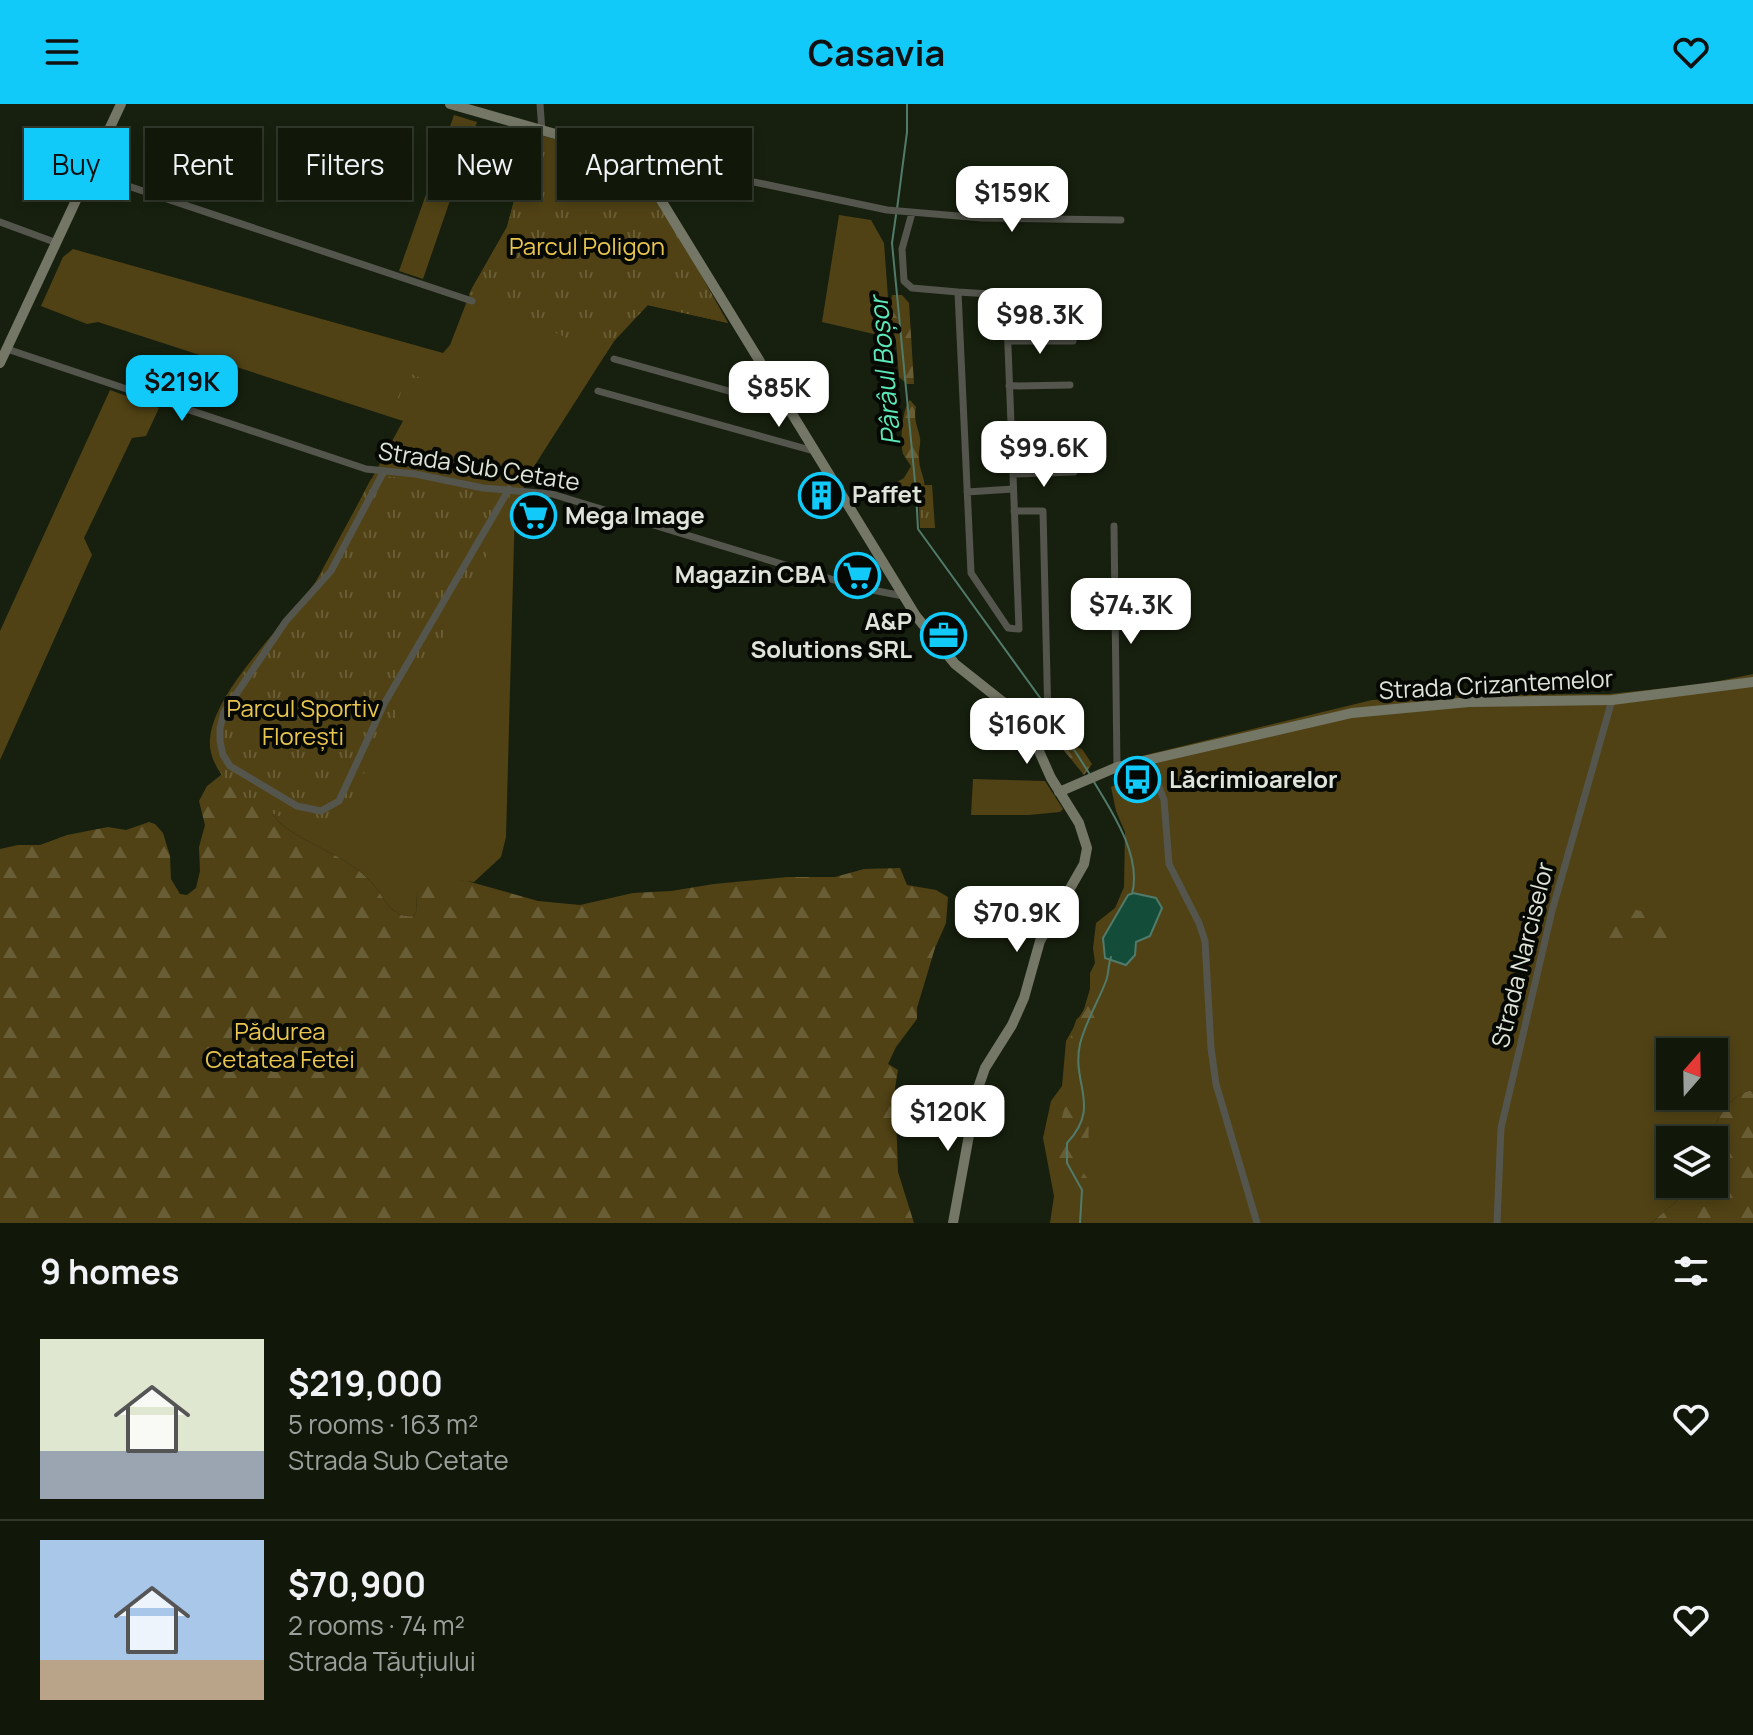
<!DOCTYPE html>
<html lang="en">
<head>
<meta charset="utf-8">
<style>
  :root { --surface:#11180a; --page:#1e2518; --text:#f1f3f6; --muted:#9ca09c; --line:#30372b; --accent:#11cafa }
  body { margin:0; font-family:Manrope,sans-serif; background:var(--page); color:var(--text); height:100vh; display:flex; flex-direction:column; font-size:30px; white-space:nowrap }
  * { box-sizing:border-box; margin:0 }
  p { font-size:26px; color:var(--muted) }
  .icon { flex:none; width:44px; height:44px; fill:none; stroke:currentColor; stroke-width:2; stroke-linecap:round; stroke-linejoin:round }
  .map { position:relative; height:1119px; overflow:hidden }
  .panel { display:flex; flex-direction:column; background:var(--surface); flex:1 }
  .panel>* { flex:none }
  .guide { position:absolute; left:24px; top:24px; width:800px; height:72px; display:flex; gap:16px }
  .needle { width:52px; rotate:20deg }
  .tools { position:absolute; left:1656px; top:934px; display:grid; gap:16px }
  .tools a { display:grid; place-items:center; width:72px; height:72px; border-radius:0px; background:var(--surface); box-shadow:0 4px 12px #0003,0 0 0 2px var(--line); font-size:40px }
  .price { position:absolute; translate:-50% -68px; padding:0 18px; border-radius:16px; background:#fff; color:#222; font-size:26px; line-height:52px; filter:drop-shadow(0 2px 4px #0008) }
  .price::after { content:''; position:absolute; left:50%; top:48px; width:24px; height:18px; margin-left:-12px; background:inherit; clip-path:polygon(0 0,100% 0,50% 100%) }
  .price.current { background:var(--accent); color:#111 }
  ul { padding:0; list-style:none }
  li { display:flex; align-items:center; gap:24px; height:200px; padding:0 40px }
  li+li { border-top:2px solid var(--line) }
  li span { display:grid; place-items:center; flex:none; width:224px; height:160px; border-radius:0px; color:#555 }
  li>.icon { margin-inline-start:auto }
  span .icon { width:96px; height:96px; fill:#fffc; stroke-width:1 }
  li b { font-size:34px }
  h2 { display:flex; justify-content:space-between; align-items:center; height:96px; padding:0 40px; font-size:34px }
  .pill { padding:0 28px; border-radius:0px; background:var(--surface); box-shadow:0 4px 12px #0003,0 0 0 2px var(--line); font-size:28px; line-height:72px }
  .pill.current { background:var(--accent); color:#111 }
  header { display:flex; justify-content:space-between; align-items:center; height:104px; padding:0 40px; background:var(--accent); color:#111; font-size:36px; font-weight:700 }
  .map>svg:first-child { display:block }
</style>
</head>
<body>
<header><svg class="icon" aria-label="menu" viewBox="0 0 24 24"><path d="M4 6h16M4 12h16M4 18h16"/></svg>Casavia<svg class="icon" aria-label="heart" viewBox="0 0 24 24"><path d="M12 20l-8-8c-3-5 5-10 8-4 3-6 11-1 8 4z"/></svg></header>
<div class="map">
<svg width="1753" height="1119" viewBox="0 0 1753 1119">
  <defs>
    <pattern id="forest-firs" width="22" height="20" patternUnits="userSpaceOnUse" patternTransform="scale(2)"><rect width="22" height="20" fill="#504215"/><path d="M5 1l3.5 6h-7zM16 11l3.5 6h-7z" fill="#695d36"/></pattern>
    <pattern id="park-tufts" width="24" height="20" patternUnits="userSpaceOnUse" patternTransform="scale(2)"><rect width="24" height="20" fill="#504215"/><path d="M3 7l-1-3M5 7V3M7 7l1-3M15 17l-1-3M17 17v-4M19 17l1-3" fill="none" stroke="#695d36"/></pattern>
  </defs>
  <rect width="100%" height="100%" fill="#17200e"/>
  <!-- grass -->
  <path fill="#504215" fill-rule="evenodd" d="M454,11l23,7 -54,157 -24,-8z
    M532,29l196,190 -81,-18 -33,36 -81,127 -18,38 -9,331 -5,20 -27,25 -19,-2 -34,3 -5,11 1,17 -4,5c-22,3 -29,-20 -41,-33 -28,-30 -60,-35 -90,-58 -8,-7 -12,-17 -20,-24 -11,-10 -23,-18 -35,-26h-6l30,-74 152,-280 -305,-99 -11,2 -46,-18 22,-49 10,-8 370,104 7,-8 22,-57 35,-61z
    M839,111l32,5 13,23 7,95 -69,-16z
    M110,286l49,18 -13,28 -14,2 -48,100 8,17 -92,205v-129z
    M1753,570v416c-25,4 -35,30 -46,50h-37v44h13l-7,18 -25,21h-601l4,-27 -11,-58 8,-37 11,-15 4,-45 18,-32 6,-20v-16l5,-10 -2,-15 3,-25 19,-15 9,-21 1,-55 -9,-21 -5,-24 14,-6v-21l247,-60 93,-5 144,-1 95,-10zM1670,948h44v44h-44z
    M973,675l72,2 18,28 -3,3 -31,3h-58z"/>
  <!-- forest -->
  <path fill="url(#forest-firs)" d="M892,191h10l7,8 5,81h-7l-8,-7 -3,-36 -7,-24z
    M910,296l6,7c-3,12 2,20 4,31 1,7 -2,13 -1,20 0,16 12,27 1,42l-12,-3 -10,-7 -1,-8 7,-4 7,-12c-1,-1 -7,-11 -8,-12 -3,-12 -1,-46 7,-54z
    M1062,627h6l8,9v7l6,2 10,15 -8,11 -23,-28 -4,-9z
    M221,671h6c12,8 24,16 35,26 8,7 12,17 20,24 30,23 62,28 90,58 12,13 19,36 41,33l4,-5 -1,-17 4,-11 17,-6 30,4 71,20 42,4 53,-12 38,-2 43,-7 73,-7h48l29,-8 36,-1 7,17 29,5 12,7 -2,26 -11,25 -18,60v11l-21,28 -8,17 10,6 -3,18 3,84 16,51h-914v-374l18,-4h22l27,-10 41,-8 18,3 23,-8 6,2 8,9 7,23 1,23 9,15 7,1 9,-7 4,-17 -1,-24 6,-22 -6,-24 8,-15z
    M1629,804l31,8 5,8 12,5 2,12 -19,2 -16,-5h-17l-17,10 -6,-14 6,-12 8,-1 1,-7z
    M1105,865l5,2v8l-10,23 -1,23 -15,25 -7,2 -7,-12 6,-20 10,-10 11,-36z
    M1753,986v133h-102l25,-21 7,-18h31v-44h-7c11,-20 21,-46 46,-50z
    M1081,994l8,4c3,14 -2,25 0,39l-12,15 2,10 8,12 -7,14c-30,-10 -23,-62 -15,-85z"/>
  <!-- park -->
  <path fill="url(#park-tufts)" d="M532,29l96,26 57,87 43,77 -80,-18 -34,36 -9,14 -136,-61 38,-67z
    M409,269l16,7 -16,28 -13,-6z
    M386,372l124,19 -2,15c-39,88 -91,171 -140,255 -7,12 -11,34 -23,42 -8,5 -22,15 -32,16 -38,1 -107,-40 -103,-84 4,-53 89,-126 117,-174 16,-28 29,-58 44,-86z
    M918,381h14l3,43h-15z"/>
  <!-- water -->
  <path fill="#144c3a" stroke="#517a6a" stroke-width="2" d="M1133,789l23,5 6,10 -12,28 -14,6 -1,13 -9,10 -21,-7 -2,-20 25,-43z"/>
  <g fill="none" stroke-linecap="round" stroke-linejoin="round">
    <!-- stream -->
    <path stroke="#517a6a" stroke-width="2" d="M897,105l10,-77v-28
      M896,111l-4,28 24,249 2,37 128,177
      M1052,611l37,58
      M1094,678c19,31 48,75 38,112
      M1080,1119l2,-33 -15,-27v-20c35,-37 4,-59 13,-99 5,-21 18,-42 26,-63 3,-8 2,-16 5,-24"/>
    <!-- street -->
    <path stroke="#54554c" stroke-width="7" d="M540,0l2,28
      M631,52l256,54 95,8 139,2
      M89,69l383,128
      M912,109l-10,36 2,32 8,7 46,4 13,281 37,55 11,1 -13,-334 -48,-3
      M0,118l57,21
      M1008,237h65
      M7,245l359,120 49,5 68,14 69,6 305,93 46,9
      M614,255l172,48
      M1009,282l61,-1
      M598,287l216,60
      M1011,327l61,-1
      M384,367l-53,100 -45,50 -62,91 -4,16v13l3,14 7,11 67,40 24,5 18,-10 45,-97 125,-215
      M1013,370l61,-2
      M967,388l46,-3
      M1014,407h29l5,209
      M1114,422l3,241
      M1149,657l15,39 5,64 30,59 6,18 6,107 5,36 41,139
      M1497,1119l4,-95 51,-217 60,-211"/>
    <!-- secondary -->
    <path stroke="#747666" stroke-width="10" d="M450,0l179,51 8,6 279,455 39,48 63,50 16,26 17,38 28,45 8,25 -3,16 -44,77 -16,57 -12,27 -27,43 -8,23 -24,132
      M0,259l121,-259
      M1059,688l58,-25 235,-54 117,-11 143,-2 141,-18"/>
  </g>
  <!-- icons -->
  <defs>
    <symbol id="building-ring" viewBox="-11 -11 22 22"><circle r="9.5" fill="#050803" stroke="#11cafa" stroke-width="1.5"/><path d="M-4-6H4V6H1V3H-1V6H-4ZM-2.5-4.3h1.7v1.8h-1.7ZM.8-4.3h1.7v1.8H.8ZM-2.5-1h1.7V.8h-1.7ZM.8-1h1.7V.8H.8Z" fill="#11cafa"/></symbol>
    <symbol id="supermarket-ring" viewBox="-11 -11 22 22"><circle r="9.5" fill="#050803" stroke="#11cafa" stroke-width="1.5"/><path d="M-6-5.5h2.5l.6 2H6L4.5 2H-2.5L-4.4-4H-6ZM-1.5 3.2a1.3 1.3 0 1 0 .1 0ZM3 3.2a1.3 1.3 0 1 0 .1 0Z" fill="#11cafa"/></symbol>
    <symbol id="office-ring" viewBox="-11 -11 22 22"><circle r="9.5" fill="#050803" stroke="#11cafa" stroke-width="1.5"/><path d="M-6-3h4V-5.5h4V-3h4V5H-6ZM-1-4.5V-3h2v-1.5ZM-6 0V1H6V0Z" fill="#11cafa"/></symbol>
    <symbol id="bus-ring" viewBox="-11 -11 22 22"><circle r="9.5" fill="#050803" stroke="#11cafa" stroke-width="1.5"/><path d="M-5-6H5V4H4V6H2V4H-2V6H-4V4H-5ZM-3.5-4V0h7V-4ZM-3.5 1.2v1.5H-2V1.2ZM2 1.2v1.5H3.5V1.2Z" fill="#11cafa"/></symbol>
  </defs>
  <g fill-rule="evenodd">
    <use href="#building-ring" x="796" y="366" width="51" height="51"/>
    <use href="#supermarket-ring" x="508" y="386" width="51" height="51"/>
    <use href="#supermarket-ring" x="832" y="446" width="51" height="51"/>
    <use href="#office-ring" x="918" y="506" width="51" height="51"/>
    <use href="#bus-ring" x="1112" y="650" width="51" height="51"/>
  </g>
  <g text-anchor="middle" stroke-width="8" stroke-linejoin="round" paint-order="stroke">
    <!-- park labels -->
    <g font-size="24" fill="#e8c54f" stroke="#050803">
      <text x="587" y="151">Parcul Poligon</text>
      <text x="303" y="613">Parcul Sportiv<tspan x="303" dy="28">Florești</tspan></text>
      <text x="280" y="936">Pădurea<tspan x="280" dy="28">Cetatea Fetei</tspan></text>
    </g>
    <!-- street labels -->
    <g font-size="24" fill="#dee4d9" stroke="#050803">
      <text transform="translate(479 363) rotate(9)" y="8">Strada Sub Cetate</text>
      <text transform="translate(1496 581) rotate(-3)" y="8">Strada Crizantemelor</text>
      <text transform="translate(1523 851) rotate(-76)" y="8">Strada Narciselor</text>
    </g>
    <!-- poi labels -->
    <g font-size="24" font-weight="bold" fill="#dee4d9" stroke="#050803" text-anchor="start">
      <text x="852" y="399">Paffet</text>
      <text x="565" y="420">Mega Image</text>
      <text x="826" y="479" text-anchor="end">Magazin CBA</text>
      <text x="912" y="526" text-anchor="end">A&amp;P<tspan x="912" dy="28">Solutions SRL</tspan></text>
      <text x="1169" y="684">Lăcrimioarelor</text>
    </g>
    <!-- water labels -->
    <g font-size="26" font-style="italic" fill="#5ce8b9" stroke="#050803">
      <text transform="translate(885 267) rotate(-95)" y="9">Pârâul Boșor</text>
    </g>
  </g>
</svg>
<div class="tools">
<a><svg class="needle" viewBox="-14 -14 28 28"><path d="M0-13l5 13h-10z" fill="#e53935"/><path d="M0 13l5-13h-10z" fill="#9ca09c"/></svg></a>
<a><svg class="icon" aria-label="layers" viewBox="0 0 24 24"><path d="M12 4l9 5-9 5-9-5zM3 14l9 5 9-5"/></svg></a>
</div>
<b class="price" style="left:1012px;top:130px">$159K</b>
<b class="price" style="left:1040px;top:252px">$98.3K</b>
<b class="price current" style="left:182px;top:319px">$219K</b>
<b class="price" style="left:779px;top:325px">$85K</b>
<b class="price" style="left:1044px;top:385px">$99.6K</b>
<b class="price" style="left:1131px;top:542px">$74.3K</b>
<b class="price" style="left:1027px;top:662px">$160K</b>
<b class="price" style="left:1017px;top:850px">$70.9K</b>
<b class="price" style="left:948px;top:1049px">$120K</b>
<div class="guide">
<a class="pill current">Buy</a>
<a class="pill">Rent</a>
<a class="pill">Filters</a>
<a class="pill">New</a>
<a class="pill">Apartment</a>
</div>
</div>
<section class="panel">
<h2>9 homes<svg class="icon" aria-label="filters" viewBox="0 0 24 24"><path d="M4 7h16M4 17h16"/><circle cx="9" cy="7" r="2"/><circle cx="15" cy="17" r="2"/></svg></h2>
<ul>
<li><span style="background:linear-gradient(#dfe7d0 70%,#9aa5b1 0)"><svg class="icon" aria-label="home" viewBox="0 0 24 24"><path d="M3 11l9-7 9 7M6 9v11h12V9"/></svg></span><div><b>$219,000</b><p>5 rooms · 163 m²</p><p>Strada Sub Cetate</p></div><svg class="icon" aria-label="heart" viewBox="0 0 24 24"><path d="M12 20l-8-8c-3-5 5-10 8-4 3-6 11-1 8 4z"/></svg></li>
<li><span style="background:linear-gradient(#a9c7e8 75%,#b9a48a 0)"><svg class="icon" aria-label="home" viewBox="0 0 24 24"><path d="M3 11l9-7 9 7M6 9v11h12V9"/></svg></span><div><b>$70,900</b><p>2 rooms · 74 m²</p><p>Strada Tăuțiului</p></div><svg class="icon" aria-label="heart" viewBox="0 0 24 24"><path d="M12 20l-8-8c-3-5 5-10 8-4 3-6 11-1 8 4z"/></svg></li>
</ul>
</section>
</body>
</html>
